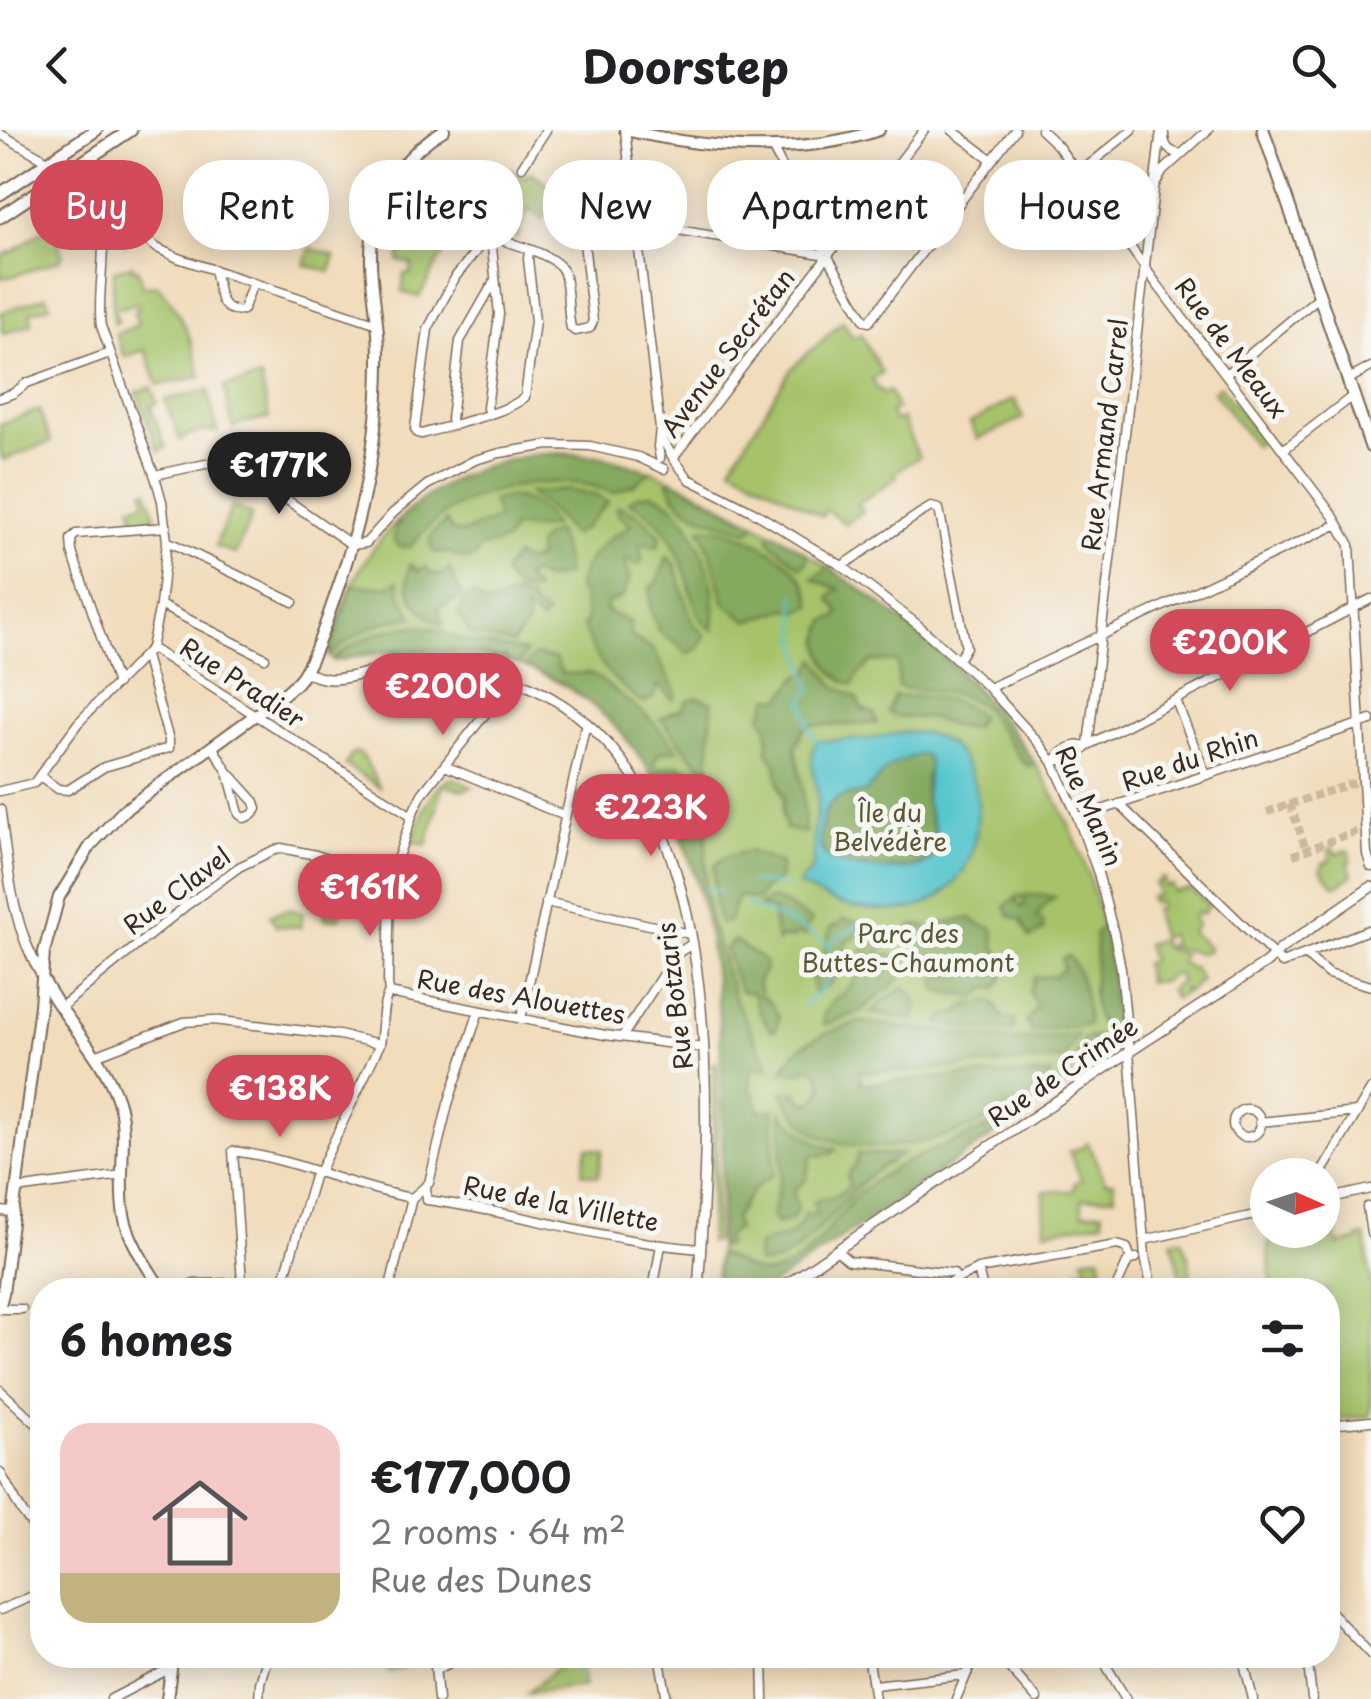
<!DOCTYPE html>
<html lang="en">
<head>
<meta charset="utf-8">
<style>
  :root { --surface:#fff; --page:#f2f2f2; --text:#202124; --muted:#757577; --accent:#d1495b }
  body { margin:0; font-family:"Playpen Sans",sans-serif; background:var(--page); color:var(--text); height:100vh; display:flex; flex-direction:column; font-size:38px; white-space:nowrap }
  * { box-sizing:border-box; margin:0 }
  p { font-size:32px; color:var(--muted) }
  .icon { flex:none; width:55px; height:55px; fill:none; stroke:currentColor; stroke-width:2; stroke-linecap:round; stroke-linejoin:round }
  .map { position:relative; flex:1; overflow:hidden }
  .details { position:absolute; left:30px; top:1148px; width:1310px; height:390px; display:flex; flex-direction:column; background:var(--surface); border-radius:40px; box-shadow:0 5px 25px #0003 }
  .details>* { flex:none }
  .top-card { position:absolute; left:30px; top:30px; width:1312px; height:90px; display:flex; gap:20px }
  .needle { width:65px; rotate:93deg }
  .fabs { position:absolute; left:1250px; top:1028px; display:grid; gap:20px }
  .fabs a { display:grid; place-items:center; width:90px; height:90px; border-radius:50%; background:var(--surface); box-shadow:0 5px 25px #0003; font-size:50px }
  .price { position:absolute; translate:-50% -85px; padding:0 22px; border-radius:35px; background:var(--accent); color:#fff; font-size:32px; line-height:65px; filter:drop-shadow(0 2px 5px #0008) }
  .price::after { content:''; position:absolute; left:50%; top:60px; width:30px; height:22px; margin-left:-15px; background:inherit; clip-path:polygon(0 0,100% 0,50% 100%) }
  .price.current { background:#222; color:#fff }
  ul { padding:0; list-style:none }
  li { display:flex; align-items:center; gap:30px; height:250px; padding:0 30px }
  li span { display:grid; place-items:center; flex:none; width:280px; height:200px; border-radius:30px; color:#555 }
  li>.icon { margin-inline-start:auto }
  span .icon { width:120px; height:120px; fill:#fffc; stroke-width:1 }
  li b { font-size:42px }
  h2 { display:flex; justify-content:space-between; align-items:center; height:120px; padding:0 30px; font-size:42px }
  .pill { padding:0 35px; border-radius:40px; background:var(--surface); box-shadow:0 5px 25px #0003; font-size:35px; line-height:90px }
  .pill.current { background:var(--accent); color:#fff }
  header { display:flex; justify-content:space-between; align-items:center; height:130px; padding:0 30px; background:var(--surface); font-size:45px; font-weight:700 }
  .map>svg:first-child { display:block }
</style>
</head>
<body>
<header><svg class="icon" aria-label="back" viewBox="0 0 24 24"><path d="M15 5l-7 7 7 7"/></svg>Doorstep<svg class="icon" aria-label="search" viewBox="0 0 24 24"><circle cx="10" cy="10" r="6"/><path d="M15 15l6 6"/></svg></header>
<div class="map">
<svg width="1371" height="1569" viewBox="0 0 1371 1569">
  <rect width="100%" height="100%" fill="#f6f6f2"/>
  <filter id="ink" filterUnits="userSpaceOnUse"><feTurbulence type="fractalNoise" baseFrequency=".01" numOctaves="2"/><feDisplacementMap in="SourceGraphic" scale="20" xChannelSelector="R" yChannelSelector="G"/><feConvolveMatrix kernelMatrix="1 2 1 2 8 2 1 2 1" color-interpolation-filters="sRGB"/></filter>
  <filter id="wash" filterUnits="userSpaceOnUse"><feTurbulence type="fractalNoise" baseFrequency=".0048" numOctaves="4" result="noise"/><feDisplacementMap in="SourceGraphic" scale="40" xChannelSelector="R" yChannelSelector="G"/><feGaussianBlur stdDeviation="2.25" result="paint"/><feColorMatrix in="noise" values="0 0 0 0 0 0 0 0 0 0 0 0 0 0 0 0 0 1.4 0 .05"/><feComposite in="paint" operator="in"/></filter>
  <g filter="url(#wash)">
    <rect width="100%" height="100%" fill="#f1dcbb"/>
    <!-- green -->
    <path fill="#a6c36a" stroke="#707644" stroke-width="2.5" d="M456,33l42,24 14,-18 7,8 7,-1 5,-4 22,15 11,12 -22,20 -13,-11 -12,31c-25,-10 -28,-13 -46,9l-15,-7 -7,10 -4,-1 -26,47 -17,-5 2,-18 6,1 2,-11 -13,-3c2,-19 8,-51 20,-67 9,-12 26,-21 37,-31z
      M1138,74l4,2 -4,33 -5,1 -11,-14 1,-8z
      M73,83l4,5v18l-19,6 5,14 -4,2 1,2 -46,16 -13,2 -1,-20 9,-6 2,1 54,-39z
      M310,118l25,8 -5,16 -25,-7z
      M132,135l2,5 4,-1 5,18 13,-3c27,27 36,57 45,93l-43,8 -13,-35 -21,7 -8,-23 22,-9 -4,-14 5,-3 -2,-5 -16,5 -1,-2 -7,2 5,13 -4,3 -2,-21 2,-33z
      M46,166l4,10 -20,6 2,12 -29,10 -2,-7 3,-5 -3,-9z
      M843,191l10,17 8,-4 21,39 -10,6 6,12 3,-1 3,4 5,-3 8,17 -7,5 5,9 7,-3 17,38 -24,15 2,5 -41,28 7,6 -17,13 -20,-14 -4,6 -91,-50 60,-97z
      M261,248l8,40 -27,5 -9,5 -9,-41z
      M1220,256l41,54 -6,6 -42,-55z
      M152,257l5,16 -7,3 16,42 -8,3 -21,-59z
      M208,260l9,42c-9,-3 -30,2 -37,8l-15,-40z
      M1014,269l9,19 -45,21 -8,-16z
      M39,280l12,32 -48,18 -3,-8v-28z
      M558,323c75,3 120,28 184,63 126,68 254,162 319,293 42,83 49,151 57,241l-354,240h-49c15,-189 31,-529 -179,-619 -65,-28 -135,-25 -202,-10l-6,-7c9,-26 15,-55 29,-79 40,-75 118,-118 201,-122z
      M148,360l7,26 -5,8h-24l-1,-3 10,-4 -4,-11 15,-5 -3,-10z
      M232,376l20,9 -17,39 -20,-8z
      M357,623l6,3 16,31 -34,-22 7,-11z
      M453,648l19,9 -9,3 -20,-5 -16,60 -15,-3c8,-21 17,-57 41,-64z
      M1333,718l3,6 11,-4 3,2v10l-2,2 5,11 -15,10 -6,-1 -11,-15 2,-6 7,-3 -1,-11z
      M366,747l16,6v22l-17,-1z
      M1164,748l1,8 7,-1 1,7 18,-3 18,16 -7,9 -5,-1 -4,6 4,5 -6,8 17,15v4l-10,2 -31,-7 5,-3 -2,-8 -10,2 -6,-27 6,-2 -2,-6 -6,1 -2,-6 8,-2 -3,-12 5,-1v-3z
      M326,755h10l-2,18 6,1v15h-15z
      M288,779l15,3 -2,15 -25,-1 -6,-11z
      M1161,810l3,8 19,6 -3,8 10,6 3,-1 8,13 -13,12 -4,-3 1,3 -10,7 -6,-9 12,-9 -6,-8 -12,8 -16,1 -3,-19 7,-2 -5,-17z
      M712,933h5l1,19 -3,160h-6l4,-110z
      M1088,1013l17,38 9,1 1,14 -33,3v14l20,-2 1,10 -58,10 -1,-40h30l1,-9 7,-1 -13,-30 12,-3z
      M587,1018l15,2 -4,26 -16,-3z
      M1331,1075l4,15 2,24 21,-3v-4l7,-1 6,45v135l-43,4v-130h-56l-4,-42 5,-18h49l1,-23z
      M1182,1109l7,19 2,21 19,-3 2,10 17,-2 1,6h-46l-12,-49z
      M1100,1125l2,11 -7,6 3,3 -6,15h-45l-1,-9 31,-6v-5l11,-3 -5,-9z
      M373,1525h41l1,9 -26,8z
      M576,1525h4l4,31 -57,7 35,-29 -1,-3 15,-4z"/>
    <!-- forest -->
    <path fill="#84a95e" stroke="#606a3e" stroke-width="2.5" d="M545,324l56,2 50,15 -16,13 -22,9c-42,-20 -114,-9 -154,12 -19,10 -35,24 -48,41l-11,1 -6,-7 1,-16 2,2 3,-3 -2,-2c40,-41 91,-61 147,-67z
      M670,349l86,45 -7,7c-32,-11 -68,-12 -81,-49z
      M567,360l28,5 13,7 -25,27 -11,6 -19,-22 -24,-20z
      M651,364c33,4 57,67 62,96 2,13 1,27 0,40 -19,-11 -20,-36 -27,-55 -9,-31 -26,-61 -57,-73l6,-5z
      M509,367c19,1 36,12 44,29l-9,2h-32l-6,13 -25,6 -6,9 -9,4 -16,-7 -16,-1 -4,-7 1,-10 15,-14 6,10 13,1 33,-14 -6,-17z
      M619,376l22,10 20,20 -4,11 -16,-4 -1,8 3,7 -3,6h-5l-7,-5 -3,5 5,13 -8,21 -15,5 -1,8 24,11v14l23,13 23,44 -3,7 -15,-15 -5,13 -11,5c-29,-23 -48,-41 -59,-78l4,-3 -5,-30 -4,-1c1,-22 19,-45 38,-57 14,-8 4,2 14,-10l-11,-9 -3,-6z
      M700,398c31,-2 82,23 100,48 7,9 10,18 12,30l-14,6 -11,-3 -38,12 -24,-17 -15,-52z
      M556,401l6,15 5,29 -22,5 -14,-6 -6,4 10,12c-15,5 -26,-4 -32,-18l12,-16 11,6 12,-4 -1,-12 6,-8z
      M775,403l31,20 1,8 -6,6 -32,-26 1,-7z
      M667,427l8,7 14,48 6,14 10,9 -6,13 -12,6 -9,-10 -19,-12 -9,-25v-19l8,-7z
      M410,434l8,6 8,-3 5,6 9,2 10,-6 6,16 5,7 -2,7 -21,8 5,18c-25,-13 -42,-33 -33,-61z
      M828,437c81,53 152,117 207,197l-7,2 -4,-3 -40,-55c-26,-21 -56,-15 -86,-21v-25l-26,-1 -14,13 -5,11c-26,-9 -40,-39 -27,-64l11,-4 3,-5 -11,-14 10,-9 -26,-10z
      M398,451l3,14 12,22c-35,2 -58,17 -84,39l21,-67 5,-4 32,2z
      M513,464l16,5 6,9 11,6 -5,7 -15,-11 1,15 -15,19 -41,-9 -13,-22 4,-4 2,-12 10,-2 12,10 13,-3z
      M415,496l17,2 33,13 61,11 -7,12 -13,-4 1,-3 -4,-1 -1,3c-56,-12 -112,-13 -168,2l-2,-1c25,-21 51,-32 83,-34z
      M535,525l21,4 6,15 27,-1 9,5 50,39 30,33 -19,3 -6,11 6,5 18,-4 17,7 8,15 5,20 -2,79 6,38 23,73 35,70 -18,1 -1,22 3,1 6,20 15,-1 -1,65c-22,13 -26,23 -39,44l3,10 -11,7v10l-7,1 2,-45h3v-4l-3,-1c7,-158 2,-393 -136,-498 -18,-14 -39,-24 -60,-33z
      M816,529l17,25 25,15 2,9 14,6 3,9 -23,2h-42l-8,4 -9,18 8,42 2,44 -19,-4 -4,-15 2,-15 -5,-15 -3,-20 -8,-12v-24l-7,-13 9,-18 11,2 17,-23 10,-3z
      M894,566c33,1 60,-2 86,20l-5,11c-18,4 -29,-5 -47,-9 -15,-2 -27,2 -40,-5z
      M698,567l14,5 -3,67c-18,-7 -33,-36 -49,-50l17,-9h5l5,-10z
      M921,623l5,3 4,8 -5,19v17l12,42 -5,16 -17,10 -35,1 -43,-5 -13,-9 -5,-17 5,-24 5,-8 12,-10 14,-1 21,-12 5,-11 18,-11z
      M748,721l32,12 -1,16 -16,11 -5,10 -20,-4 -10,26 -9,2 -4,-24 -1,-34 11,-9z
      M1039,764l16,3 -9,7 -10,14 6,2 2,10 -14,8 -9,-18 -11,-4 -5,-10 12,-9v6l5,4 3,-5 -5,-6z
      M771,769l14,5 27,17 -5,6 -1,9 -7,-2 -10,5 -5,-2 -7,6 -4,-25 1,-7 -15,-5z
      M971,788l7,6 15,4 2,19 6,8c-22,12 -47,9 -71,14l-12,-18 -9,-4 -2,-16 6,-6 13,1 2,6 9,-1v-7z
      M843,789l16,3 3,9c-5,7 -13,7 -18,14l3,11 -3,10 -7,2c-3,15 -9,20 -23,25l-3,-19 13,-1c0,-22 0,-26 7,-46l9,-3z
      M1103,796l9,52 4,53 -16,-8c-14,-22 -1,-61 -5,-89z
      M885,807l3,5 -12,14c17,-4 19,-3 29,13l-6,11 -41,33 -34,12 -1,-8c9,-21 15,-16 27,-30 7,-7 7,-13 16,-19l-4,-10 2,-9z
      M734,810c10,9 21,13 31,22v7l-7,12 3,15 11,8 7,14 -3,12h-5l-11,-17 -7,-20 -13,-2 -15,-42z
      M1069,826c15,22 17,43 19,69l-57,6 -5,-9 11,-15 -8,-16 5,-13 21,-2 9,-8 -2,-10z
      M1002,833l1,15 -7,11 -8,-1 -13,10 -9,-3 -29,-4 -1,-9 5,-7 29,-3z
      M904,857c12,9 16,17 11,33l-44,-7 15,-14z
      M989,871l5,2 9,15 12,2 -2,11 -51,-3 -22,-4 3,-8 15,-3 11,-10 8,2z
      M860,892l152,18 66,-5 -14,24 -150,11 -55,2 2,12 105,-8 86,-2c-43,54 -182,99 -242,55 -12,-10 -21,-23 -28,-37h14l7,9 9,2 11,-15 -3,-14 -10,-7 -7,4 -20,1c11,-32 48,-40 77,-50z
      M1101,906l16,4 1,10 -43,7 10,-19z
      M1058,951l14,1 -170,115 -2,-2 -3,2 1,3 -134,90h-49l3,-36c20,5 35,25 57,18 43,-13 61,-63 95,-88 58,-44 137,-48 188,-103z
      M782,982c14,18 32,31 54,38l-6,4 -19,2 -5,24 -11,9 -1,8 4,9 -6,14 -15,3 -5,-7 9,-41z
      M858,1024h45c-14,8 -28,15 -39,26 -24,22 -72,93 -107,83l1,-17c22,-14 33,1 47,-32h11l-2,-13 22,-6 14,-9 -3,-11 9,-11z"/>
    <!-- water -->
    <path fill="#59c6ce" stroke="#4a7876" stroke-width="2.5" fill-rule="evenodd" d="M907,602c26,0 42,8 57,29l-1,3 3,1c3,7 7,14 9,21 4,12 3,26 2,39 -4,49 -37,88 -89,85 -20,0 -43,-3 -61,-11 -10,-4 -18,-10 -28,-13l1,-4c20,-12 12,-32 14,-52 1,-11 5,-21 4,-32 -2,-19 -12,-40 -1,-57l51,-2zM921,624l5,2c7,13 -3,29 0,45 3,17 16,34 9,52 -4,8 -9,11 -17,14 -18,5 -87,3 -95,-15 -5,-10 -2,-19 -1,-29 2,-11 7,-20 16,-25 9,-5 21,-3 30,-7l2,-6 5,-2c10,-16 27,-25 46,-29z"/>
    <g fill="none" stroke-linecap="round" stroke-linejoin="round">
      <!-- stream -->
      <path stroke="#59c6ce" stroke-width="2.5" d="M794,464l4,49 13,47 -8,10v5l3,2 -1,7 4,6 -1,7 9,14
        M750,752l37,4
        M705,759l15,2
        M746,773c9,8 24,11 36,16 15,7 31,15 44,25
        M806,877c6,-14 -1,-3 10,-12 12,-10 18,-24 19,-39l-8,-12 29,-17 3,-5"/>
    </g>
  </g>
  <g filter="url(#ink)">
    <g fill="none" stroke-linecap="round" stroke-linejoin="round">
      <!-- minor-tunnel -->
      <path stroke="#cdb89c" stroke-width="8" stroke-dasharray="8 4" stroke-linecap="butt" d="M1290,674l16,45
        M1267,682l95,-32
        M1293,725l72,-27"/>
      <defs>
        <path id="minor" d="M625,0l35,299 -2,18 2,11
          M952,0l40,30
          M1041,0l17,16 98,137 178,234 16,28 17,309 4,13
          M0,4l48,27
          M1164,4c0,13 5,18 17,20
          M772,17l55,108 38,66 4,1 146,-192
          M522,37l24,-37
          M1078,44l54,-44
          M1156,53l7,-12 45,-41
          M101,74l56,44 21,10 200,66
          M636,93l191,32
          M529,120l-1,9 7,62 -10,76c-17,16 -78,29 -103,37l-5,-1 -2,-4 13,-100 28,-53 27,-34 5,-4h6c17,5 65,17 70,35 5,17 3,38 7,55l4,3 15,-3 3,-7 -12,-105 4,-4 49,-6
          M214,140c6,20 3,44 29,40l10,-27
          M1226,244l94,-78
          M1349,249l22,-12
          M0,268l14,-5 13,-10 83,-30
          M489,283l-2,-5 12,-94 -8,-76
          M452,294l-1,-5 9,-78 35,-61
          M660,304l13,24 16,21 63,32 90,55 76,59 71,63 50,55 14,19 23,51 22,60 16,61 7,34 9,95 15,193 7,34
          M1283,320l71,-55
          M673,328l251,-328
          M228,329l124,86 14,-2 27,-30 34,-28 48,-25 25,-7 49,-8 41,1 48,11 26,12
          M155,345l147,-32
          M167,411l126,61
          M842,436l77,-52 12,-7 8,2 27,138 -8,13
          M160,475l105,53
          M151,518l261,168
          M117,554l-45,-132 -1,-13 5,-5 90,-7
          M989,558l349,-164
          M1176,571l30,74
          M1088,615l73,-615
          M212,616l16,26 27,30 2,7 -5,6 -8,3 -5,-4 -11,-42
          M1056,630c14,2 23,-4 32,-15l283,-146
          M1054,631c12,-12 14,-16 34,-16
          M445,636l120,50
          M40,646l18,13 10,1 36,-23 65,-19v-8l-24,-84
          M0,661l34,-8 44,-60 73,-75 9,-43 7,-64 -5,-40 -6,-21 -55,-154c-6,-38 15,-111 -12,-139 -11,-12 -28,-17 -41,-24
          M1119,674l163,159 89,-34
          M1078,688l293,-98
          M546,772l144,32
          M1306,825l22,19 43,12
          M389,863l216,42 99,13
          M61,877l126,-102 52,-38 33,-16 9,-3 35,7 74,25
          M521,889l63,-287 4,-8
          M622,907l54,-83 16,-10
          M95,926l89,-34 29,-2 126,15 41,9
          M1233 993a14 14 0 1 1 28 0a14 14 0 1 1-28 0Z
          M1260,992l97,-10
          M1320,1045l51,-86
          M426,1057l1,13c92,12 181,42 274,49
          M16,1059l107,-14
          M412,1068l17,-15 19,-79 31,-93
          M1322,1070l49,-11
          M1367,1077l4,27
          M0,1081l13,1
          M1144,1110l124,-28
          M836,1120l13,11 104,12 3,5
          M978,1139l5,21
          M242,1153l-9,-132c62,8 118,36 179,47
          M179,1160l14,-6 88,-2 3,-3 30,-102 7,-9 59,-124c3,-15 1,-40 9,-51l-1,-10 2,-103 24,-70 8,-16 90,-114
          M389,1160l23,-92
          M653,1160l8,-45
          M935,1160l43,-21 139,-24 10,3 4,11
          M1115,1160l13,-29 8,-3
          M0,1179h22
          M0,1260l42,39
          M1328,1295l43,-4
          M0,1342l22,40 20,26
          M1328,1479l43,46
          M0,1480l42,-18
          M434,1525l4,44
          M659,1525l8,44
          M763,1525l1,44
          M868,1525l7,44
          M1000,1525l7,10 17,-10
          M1100,1525l26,44
          M1242,1525l11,44
          M1307,1525l5,44
          M986,1526l21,9 30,34
          M436,1540l29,-15
          M874,1555l91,-10
          M111,1569l60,-31
          M259,1569l1,-16 8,-28
          M956,1569l19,-44"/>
        <path id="tertiary" d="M305,543c9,2 20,7 29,6 20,-1 40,-9 59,-11 40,-5 83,-1 120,12 220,79 198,424 185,610
          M0,680c8,58 11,115 42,166
          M778,1160l351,-238 137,-89 16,-15 89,-61"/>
        <path id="secondary" d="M625,0c82,19 173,27 254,0
          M42,847c21,43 61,77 76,124 11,33 -1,80 6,114 5,27 24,53 38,75
          M0,1175l3,-12 37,-287 4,-54 15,-55 32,-52 32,-34 156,-113c9,-8 20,-15 26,-27 11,-19 19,-42 26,-63 29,-80 49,-168 48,-254 0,-43 -14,-85 -5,-128 8,-40 35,-76 70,-96
          M167,1569l6,-44"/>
        <path id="primary" d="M1263,0l108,317
          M0,64l96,-64
          M0,87l131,-87"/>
      </defs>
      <!-- minor casing -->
      <use href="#minor" stroke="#7b6855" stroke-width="11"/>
      <!-- tertiary casing -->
      <use href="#tertiary" stroke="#7b6855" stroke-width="12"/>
      <!-- secondary casing -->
      <use href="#secondary" stroke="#7b6855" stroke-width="14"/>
      <!-- primary casing -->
      <use href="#primary" stroke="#7b6855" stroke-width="15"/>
      <!-- minor -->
      <use href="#minor" stroke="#fff" stroke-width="8"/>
      <!-- tertiary -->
      <use href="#tertiary" stroke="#fff" stroke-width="9"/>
      <!-- secondary -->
      <use href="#secondary" stroke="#fff" stroke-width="10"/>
      <!-- primary -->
      <use href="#primary" stroke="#fff" stroke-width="11"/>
    </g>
  </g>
  <g text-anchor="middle" stroke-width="10" stroke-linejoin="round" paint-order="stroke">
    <!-- street labels -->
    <g font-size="25" fill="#3b2a1e" stroke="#f6f6f2">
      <text transform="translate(1231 218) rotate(53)" y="9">Rue de Meaux</text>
      <text transform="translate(728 223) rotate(-53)" y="9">Avenue Secrétan</text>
      <text transform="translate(1105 305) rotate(-83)" y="9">Rue Armand Carrel</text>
      <text transform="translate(242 553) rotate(33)" y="9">Rue Pradier</text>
      <text transform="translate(1190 630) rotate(-19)" y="9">Rue du Rhin</text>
      <text transform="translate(1089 676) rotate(66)" y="9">Rue Manin</text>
      <text transform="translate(177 761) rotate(-37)" y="9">Rue Clavel</text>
      <text transform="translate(675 866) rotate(-97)" y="9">Rue Botzaris</text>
      <text transform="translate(521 867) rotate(10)" y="9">Rue des Alouettes</text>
      <text transform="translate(1063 942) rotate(-34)" y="9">Rue de Crimée</text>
      <text transform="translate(561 1074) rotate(11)" y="9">Rue de la Villette</text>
    </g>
    <!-- park labels -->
    <g font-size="25" fill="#5b5835" stroke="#f6f6f2">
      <text x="890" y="692">Île du<tspan x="890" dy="29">Belvédère</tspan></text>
      <text x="908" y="813">Parc des<tspan x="908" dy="29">Buttes-Chaumont</tspan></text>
    </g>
  </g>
</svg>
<div class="fabs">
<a><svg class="needle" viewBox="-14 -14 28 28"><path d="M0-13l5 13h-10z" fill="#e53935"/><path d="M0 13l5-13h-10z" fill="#757577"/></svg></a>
</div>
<b class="price current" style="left:279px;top:387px">€177K</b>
<b class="price" style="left:1230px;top:564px">€200K</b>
<b class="price" style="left:443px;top:608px">€200K</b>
<b class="price" style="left:651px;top:729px">€223K</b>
<b class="price" style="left:370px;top:809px">€161K</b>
<b class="price" style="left:280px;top:1010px">€138K</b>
<div class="top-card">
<a class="pill current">Buy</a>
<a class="pill">Rent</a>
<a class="pill">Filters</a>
<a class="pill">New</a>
<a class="pill">Apartment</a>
<a class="pill">House</a>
</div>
<section class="details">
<h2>6 homes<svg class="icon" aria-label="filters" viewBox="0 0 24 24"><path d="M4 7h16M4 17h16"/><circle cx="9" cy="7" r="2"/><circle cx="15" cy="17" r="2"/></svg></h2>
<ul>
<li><span style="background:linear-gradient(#f6c9c9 75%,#c2b280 0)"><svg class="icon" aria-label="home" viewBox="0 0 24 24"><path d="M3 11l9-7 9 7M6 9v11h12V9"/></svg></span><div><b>€177,000</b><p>2 rooms · 64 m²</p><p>Rue des Dunes</p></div><svg class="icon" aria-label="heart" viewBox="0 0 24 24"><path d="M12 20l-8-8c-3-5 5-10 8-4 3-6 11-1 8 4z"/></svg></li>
</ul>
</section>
</div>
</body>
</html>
